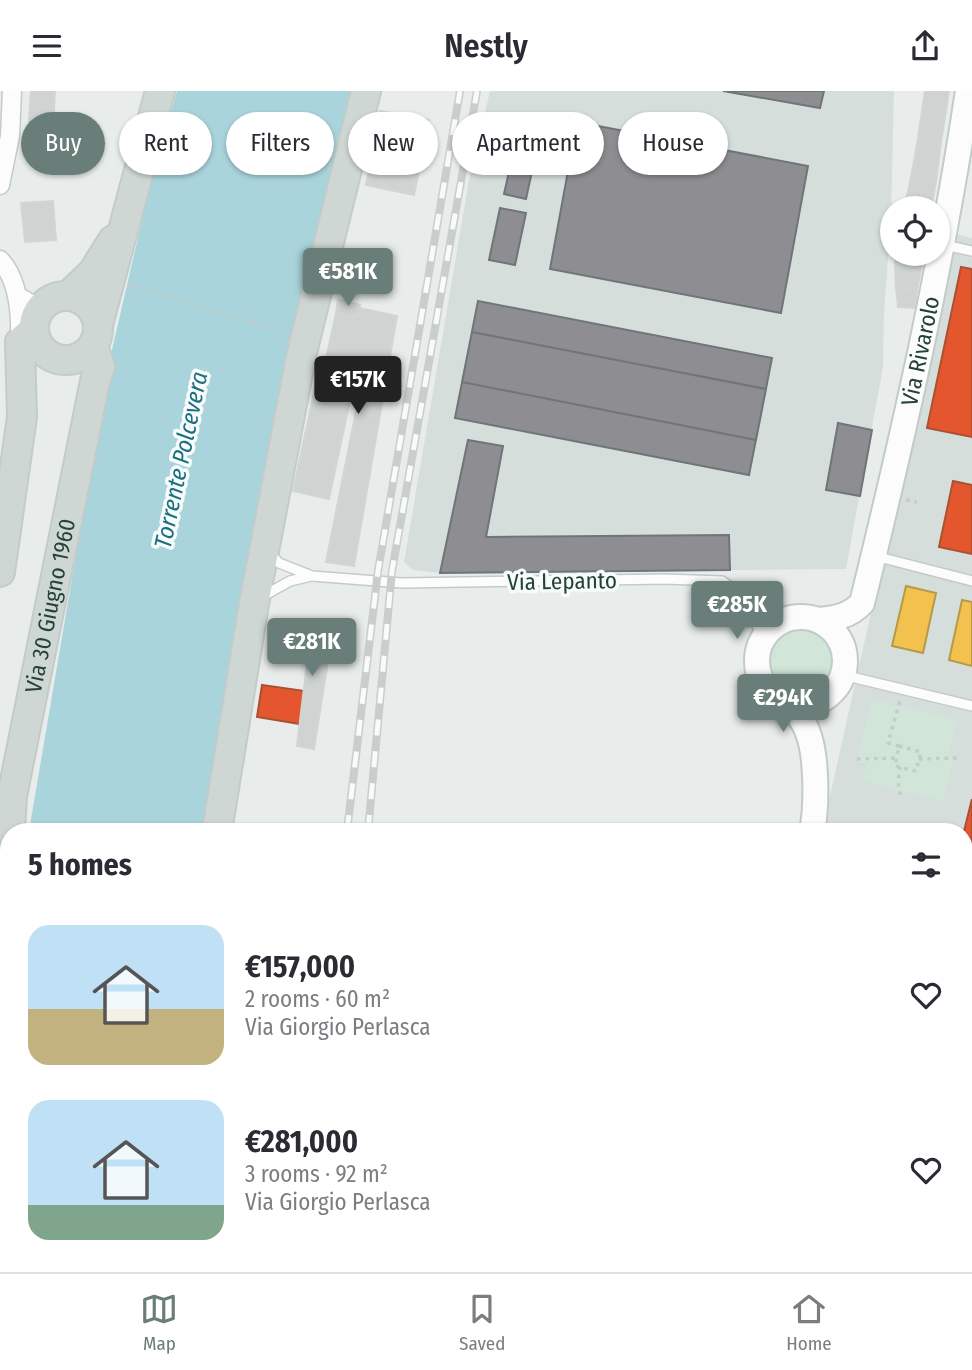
<!DOCTYPE html>
<html lang="en">
<head>
<meta charset="utf-8">
<style>
  :root { --surface:#fff; --page:#f7f7f7; --text:#2b2b33; --muted:#7c7c81; --line:#e1e1e2; --accent:#697e78 }
  body { margin:0; font-family:"Fira Sans Condensed",sans-serif; background:var(--page); color:var(--text); height:100vh; display:flex; flex-direction:column; font-size:26px; white-space:nowrap }
  * { box-sizing:border-box; margin:0 }
  p { font-size:23px; color:var(--muted) }
  .icon { flex:none; width:38px; height:38px; fill:none; stroke:currentColor; stroke-width:2; stroke-linecap:round; stroke-linejoin:round }
  .map { position:relative; flex:1; overflow:hidden }
  .side { position:absolute; left:0px; top:732px; width:973px; height:450px; display:flex; flex-direction:column; background:var(--surface); border-radius:28px 28px 0 0; box-shadow:0 2px 5px #0004 }
  .side>* { flex:none }
  .banner { position:absolute; left:21px; top:21px; width:931px; height:63px; display:flex; gap:14px }
  .controls { position:absolute; left:880px; top:105px; display:grid; gap:14px }
  .controls a { display:grid; place-items:center; width:70px; height:70px; border-radius:50%; background:var(--surface); box-shadow:0 2px 5px #0004; font-size:35px }
  .price { position:absolute; translate:-50% -60px; padding:0 16px; border-radius:7px; background:var(--accent); color:#fff; font-size:23px; line-height:46px; filter:drop-shadow(0 2px 4px #0008) }
  .price::after { content:''; position:absolute; left:50%; top:42px; width:21px; height:16px; margin-left:-10px; background:inherit; clip-path:polygon(0 0,100% 0,50% 100%) }
  .price.selected { background:#222; color:#fff }
  ul { padding:0; list-style:none }
  li { display:flex; align-items:center; gap:21px; height:175px; padding:0 28px }
  li span { display:grid; place-items:center; flex:none; width:196px; height:140px; border-radius:21px; color:#555 }
  li>.icon { margin-inline-start:auto }
  span .icon { width:84px; height:84px; fill:#fffc; stroke-width:1 }
  li b { font-size:30px }
  h2 { display:flex; justify-content:space-between; align-items:center; height:84px; padding:0 28px; font-size:30px }
  .pill { padding:0 24px; border-radius:32px; background:var(--surface); box-shadow:0 2px 5px #0004; font-size:24px; line-height:63px }
  .pill.selected { background:var(--accent); color:#fff }
  header { display:flex; justify-content:space-between; align-items:center; height:91px; padding:0 28px; background:var(--surface); font-size:32px; font-weight:600 }
  .dock { display:flex; justify-content:space-around; align-items:center; height:98px; border-top:2px solid var(--line); background:var(--surface); font-size:19px; color:var(--muted) }
  .dock a { display:grid; justify-items:center; gap:4px }
  .dock .selected { color:var(--accent) }
  .map>svg:first-child { display:block }
</style>
</head>
<body>
<header><svg class="icon" aria-label="menu" viewBox="0 0 24 24"><path d="M4 6h16M4 12h16M4 18h16"/></svg>Nestly<svg class="icon" aria-label="share" viewBox="0 0 24 24"><path d="M12 15V3M7 8l5-5 5 5M5 13v7h14v-7"/></svg></header>
<div class="map">
<svg width="972" height="1181" viewBox="0 0 972 1181">
  <rect width="100%" height="100%" fill="#e8edeb"/>
  <!-- built -->
  <path fill="#d6dedb" d="M490,0h404l-3,127 -7,96 -1,53 -37,202 -406,4 -27,-3 -9,-8 65,-382z
    M956,143l16,4v828l-8,-2v-233h-142z"/>
  <!-- green -->
  <path fill="#d1e6d8" d="M761 571a40 40 0 1 1 80 0a40 40 0 1 1-80 0Z
    M871,609l86,19 -9,36 5,3 -10,43 -80,-20 4,-19h-10z
    M612,1173h88l-1,8h-88z"/>
  <!-- water -->
  <path fill="#a9d4db" d="M177,0h178l-77,312 -74,428h-175l79,-464 45,-194z
    M23,1173h166v8h-166z"/>
  <!-- homes -->
  <path fill="#f2c14e" stroke="#b49b48" stroke-width="2" d="M906,495l30,7 -13,60 -31,-7z
    M962,509l10,2v64l-23,-6z"/>
  <!-- shops -->
  <path fill="#e4572e" stroke="#aa5132" stroke-width="2" d="M961,176l11,2v168l-45,-9z
    M953,390l19,4v69l-33,-7z
    M262,594l43,6 -5,33 -43,-7z
    M972,708v250l-7,-2 -1,5v-221z"/>
  <!-- industry -->
  <path fill="#8d8d92" stroke="#6e7678" stroke-width="2" d="M723,0h101l-4,17z
    M577,31l231,44 -27,147 -231,-44z
    M512,67l22,4 -8,37 -22,-5z
    M500,117l26,5 -11,52 -26,-5z
    M478,210l294,57 -23,117 -294,-57z
    M472,241l294,57 -10,51 -294,-58z
    M838,332l34,7 -12,66 -34,-6z
    M468,349l35,6 -17,91 243,-2 1,35 -290,3z"/>
  <!-- building -->
  <path fill="#cfd4d2" stroke="#d1d6d4" stroke-width="2" d="M31,0h24l-2,38 -10,-1 -1,10 -14,-1z
    M925,0h24l-8,51 -23,-4z
    M380,20l49,9 -15,75 -48,-10z
    M918,47l23,4 -5,40 -25,-4z
    M911,87l25,4 -5,26h-27z
    M53,110l3,39 -31,2 -4,-39z
    M896,163h28l-2,10 -27,-1z
    M895,172l27,1 -5,26 -21,-2z
    M896,197l21,2 -2,18 -17,-1z
    M338,208l22,6 -3,12 -21,-4z
    M360,217l37,8 -43,250 -28,-4 38,-191 -19,-3 -2,12 -21,-3 14,-64 21,4z
    M316,292l36,8 -23,108 -36,-8z
    M305,534l23,4 4,7 -18,113 -17,-3 10,-83 -11,-9 -6,-11 3,-11z
    M964,1011l8,3v32l-8,-2z
    M972,1096v51l-4,7 -4,-1v-45z
    M781,1172h41l-2,9h-36l-5,-1z
    M897,1172h61l-4,9h-51l-8,-4z"/>
  <g fill="none" stroke-linecap="round" stroke-linejoin="round">
    <defs>
      <path id="lane" d="M945,154l27,6
        M270,462l9,10 33,13 90,7 262,-4 58,2 38,27 24,13
        M875,465l97,25
        M263,505l27,-15 21,-5
        M744,506l14,31 2,17
        M843,584l129,31"/>
      <path id="street" d="M0,94l10,-49 2,-45
        M0,169c19,20 21,56 20,82
        M19,206l20,12
        M964,987l8,1
        M963,1181l9,-16"/>
      <g id="secondary">
        <circle cx="801" cy="570" r="44"/>
        <path id="s1" d="M817,529c17,-1 33,-4 45,-17 42,-170 80,-339 106,-512"/>
        <path d="M791,613c6,9 14,19 17,29 9,23 9,74 4,98"/>
        <path d="M706,1181l2,-9"/>
      </g>
      <g id="primary">
        <path d="M69,204l24,-23 20,-32"/>
        <circle cx="66" cy="237" r="32"/>
        <path d="M98,234l62,-234"/>
        <path d="M0,481l22,-155 -2,-75 13,-12"/>
        <path id="s2" d="M10,740l2,-35 83,-415 5,-15 -7,-20"/>
        <path d="M217,740l37,-227 47,-247 65,-266"/>
        <path d="M201,1172v9"/>
        <path d="M6,1181l-3,-346 6,-82"/>
      </g>
    </defs>
    <!-- lane casing -->
    <use href="#lane" stroke="#c5cac8" stroke-width="12"/>
    <!-- street casing -->
    <use href="#street" stroke="#c5cac8" stroke-width="21"/>
    <!-- secondary casing -->
    <use href="#secondary" stroke="#c3cbc8" stroke-width="28"/>
    <!-- primary casing -->
    <use href="#primary" stroke="#c3ccc9" stroke-width="32"/>
    <!-- path -->
    <path stroke="#c3ccca" stroke-width="3.5" stroke-dasharray="3.5 5" stroke-linecap="butt" d="M130,194l154,46
      M906,409l11,2
      M899,655l22,6 -5,19 -21,-5z
      M899,655l-11,-3 12,-42
      M857,668l39,-1
      M919,668l38,-1
      M900,704l-2,-13 2,-15"/>
    <!-- lane -->
    <use href="#lane" stroke="#fcfcfc" stroke-width="9"/>
    <!-- street -->
    <use href="#street" stroke="#fcfcfc" stroke-width="18"/>
    <!-- secondary -->
    <use href="#secondary" stroke="#fcfcfc" stroke-width="24"/>
    <!-- primary -->
    <use href="#primary" stroke="#cfd7d5" stroke-width="28"/>
    <defs>
      <path id="rail" d="M347,740l31,-260 82,-480
        M368,740l24,-260 85,-480
        M325,1172v9
        M338,1172v9"/>
    </defs>
    <!-- rail casing -->
    <use href="#rail" stroke="#c9cdcc" stroke-width="8"/>
    <!-- rail -->
    <use href="#rail" stroke="#f7fbf9" stroke-width="5" stroke-dasharray="16" stroke-linecap="butt"/>
  </g>
  <g text-anchor="middle" stroke-width="7" stroke-linejoin="round" paint-order="stroke">
    <!-- street labels -->
    <g font-size="23" fill="#24423a" stroke="#f7fbf9">
      <text dy="8" stroke="none"><textPath href="#s1" startOffset="308">Via Rivarolo</textPath></text>
      <text transform="translate(562 490) rotate(-1)" y="8">Via Lepanto</text>
      <text dy="8" stroke="none"><textPath href="#s2" startOffset="229">Via 30 Giugno 1960</textPath></text>
    </g>
    <!-- water labels -->
    <g font-size="24" font-style="italic" fill="#1c6f80" stroke="#f7fbf9">
      <text transform="translate(181 369) rotate(-78)" y="8">Torrente Polcevera</text>
    </g>
  </g>
</svg>
<div class="controls">
<a><svg class="icon" aria-label="locate" viewBox="0 0 24 24"><circle cx="12" cy="12" r="6"/><path d="M12 2v4M12 18v4M2 12h4M18 12h4"/></svg></a>
</div>
<b class="price" style="left:348px;top:217px">€581K</b>
<b class="price selected" style="left:358px;top:325px">€157K</b>
<b class="price" style="left:737px;top:550px">€285K</b>
<b class="price" style="left:312px;top:587px">€281K</b>
<b class="price" style="left:783px;top:643px">€294K</b>
<div class="banner">
<a class="pill selected">Buy</a>
<a class="pill">Rent</a>
<a class="pill">Filters</a>
<a class="pill">New</a>
<a class="pill">Apartment</a>
<a class="pill">House</a>
</div>
<section class="side">
<h2>5 homes<svg class="icon" aria-label="filters" viewBox="0 0 24 24"><path d="M4 7h16M4 17h16"/><circle cx="9" cy="7" r="2"/><circle cx="15" cy="17" r="2"/></svg></h2>
<ul>
<li><span style="background:linear-gradient(#bfe0f5 60%,#c2b280 0)"><svg class="icon" aria-label="home" viewBox="0 0 24 24"><path d="M3 11l9-7 9 7M6 9v11h12V9"/></svg></span><div><b>€157,000</b><p>2 rooms · 60 m²</p><p>Via Giorgio Perlasca</p></div><svg class="icon" aria-label="heart" viewBox="0 0 24 24"><path d="M12 20l-8-8c-3-5 5-10 8-4 3-6 11-1 8 4z"/></svg></li>
<li><span style="background:linear-gradient(#bfe0f5 75%,#7fa58c 0)"><svg class="icon" aria-label="home" viewBox="0 0 24 24"><path d="M3 11l9-7 9 7M6 9v11h12V9"/></svg></span><div><b>€281,000</b><p>3 rooms · 92 m²</p><p>Via Giorgio Perlasca</p></div><svg class="icon" aria-label="heart" viewBox="0 0 24 24"><path d="M12 20l-8-8c-3-5 5-10 8-4 3-6 11-1 8 4z"/></svg></li>
</ul>
</section>
</div>
<nav class="dock">
<a class="selected"><svg class="icon" aria-label="map" viewBox="0 0 24 24"><path d="M3 6l6-2 6 2 6-2v14l-6 2-6-2-6 2zM9 4v14M15 6v14"/></svg>Map</a>
<a><svg class="icon" aria-label="saved" viewBox="0 0 24 24"><path d="M7 4h10v16l-5-4-5 4z"/></svg>Saved</a>
<a><svg class="icon" aria-label="home" viewBox="0 0 24 24"><path d="M3 11l9-7 9 7M6 9v11h12V9"/></svg>Home</a>
</nav>
</body>
</html>
